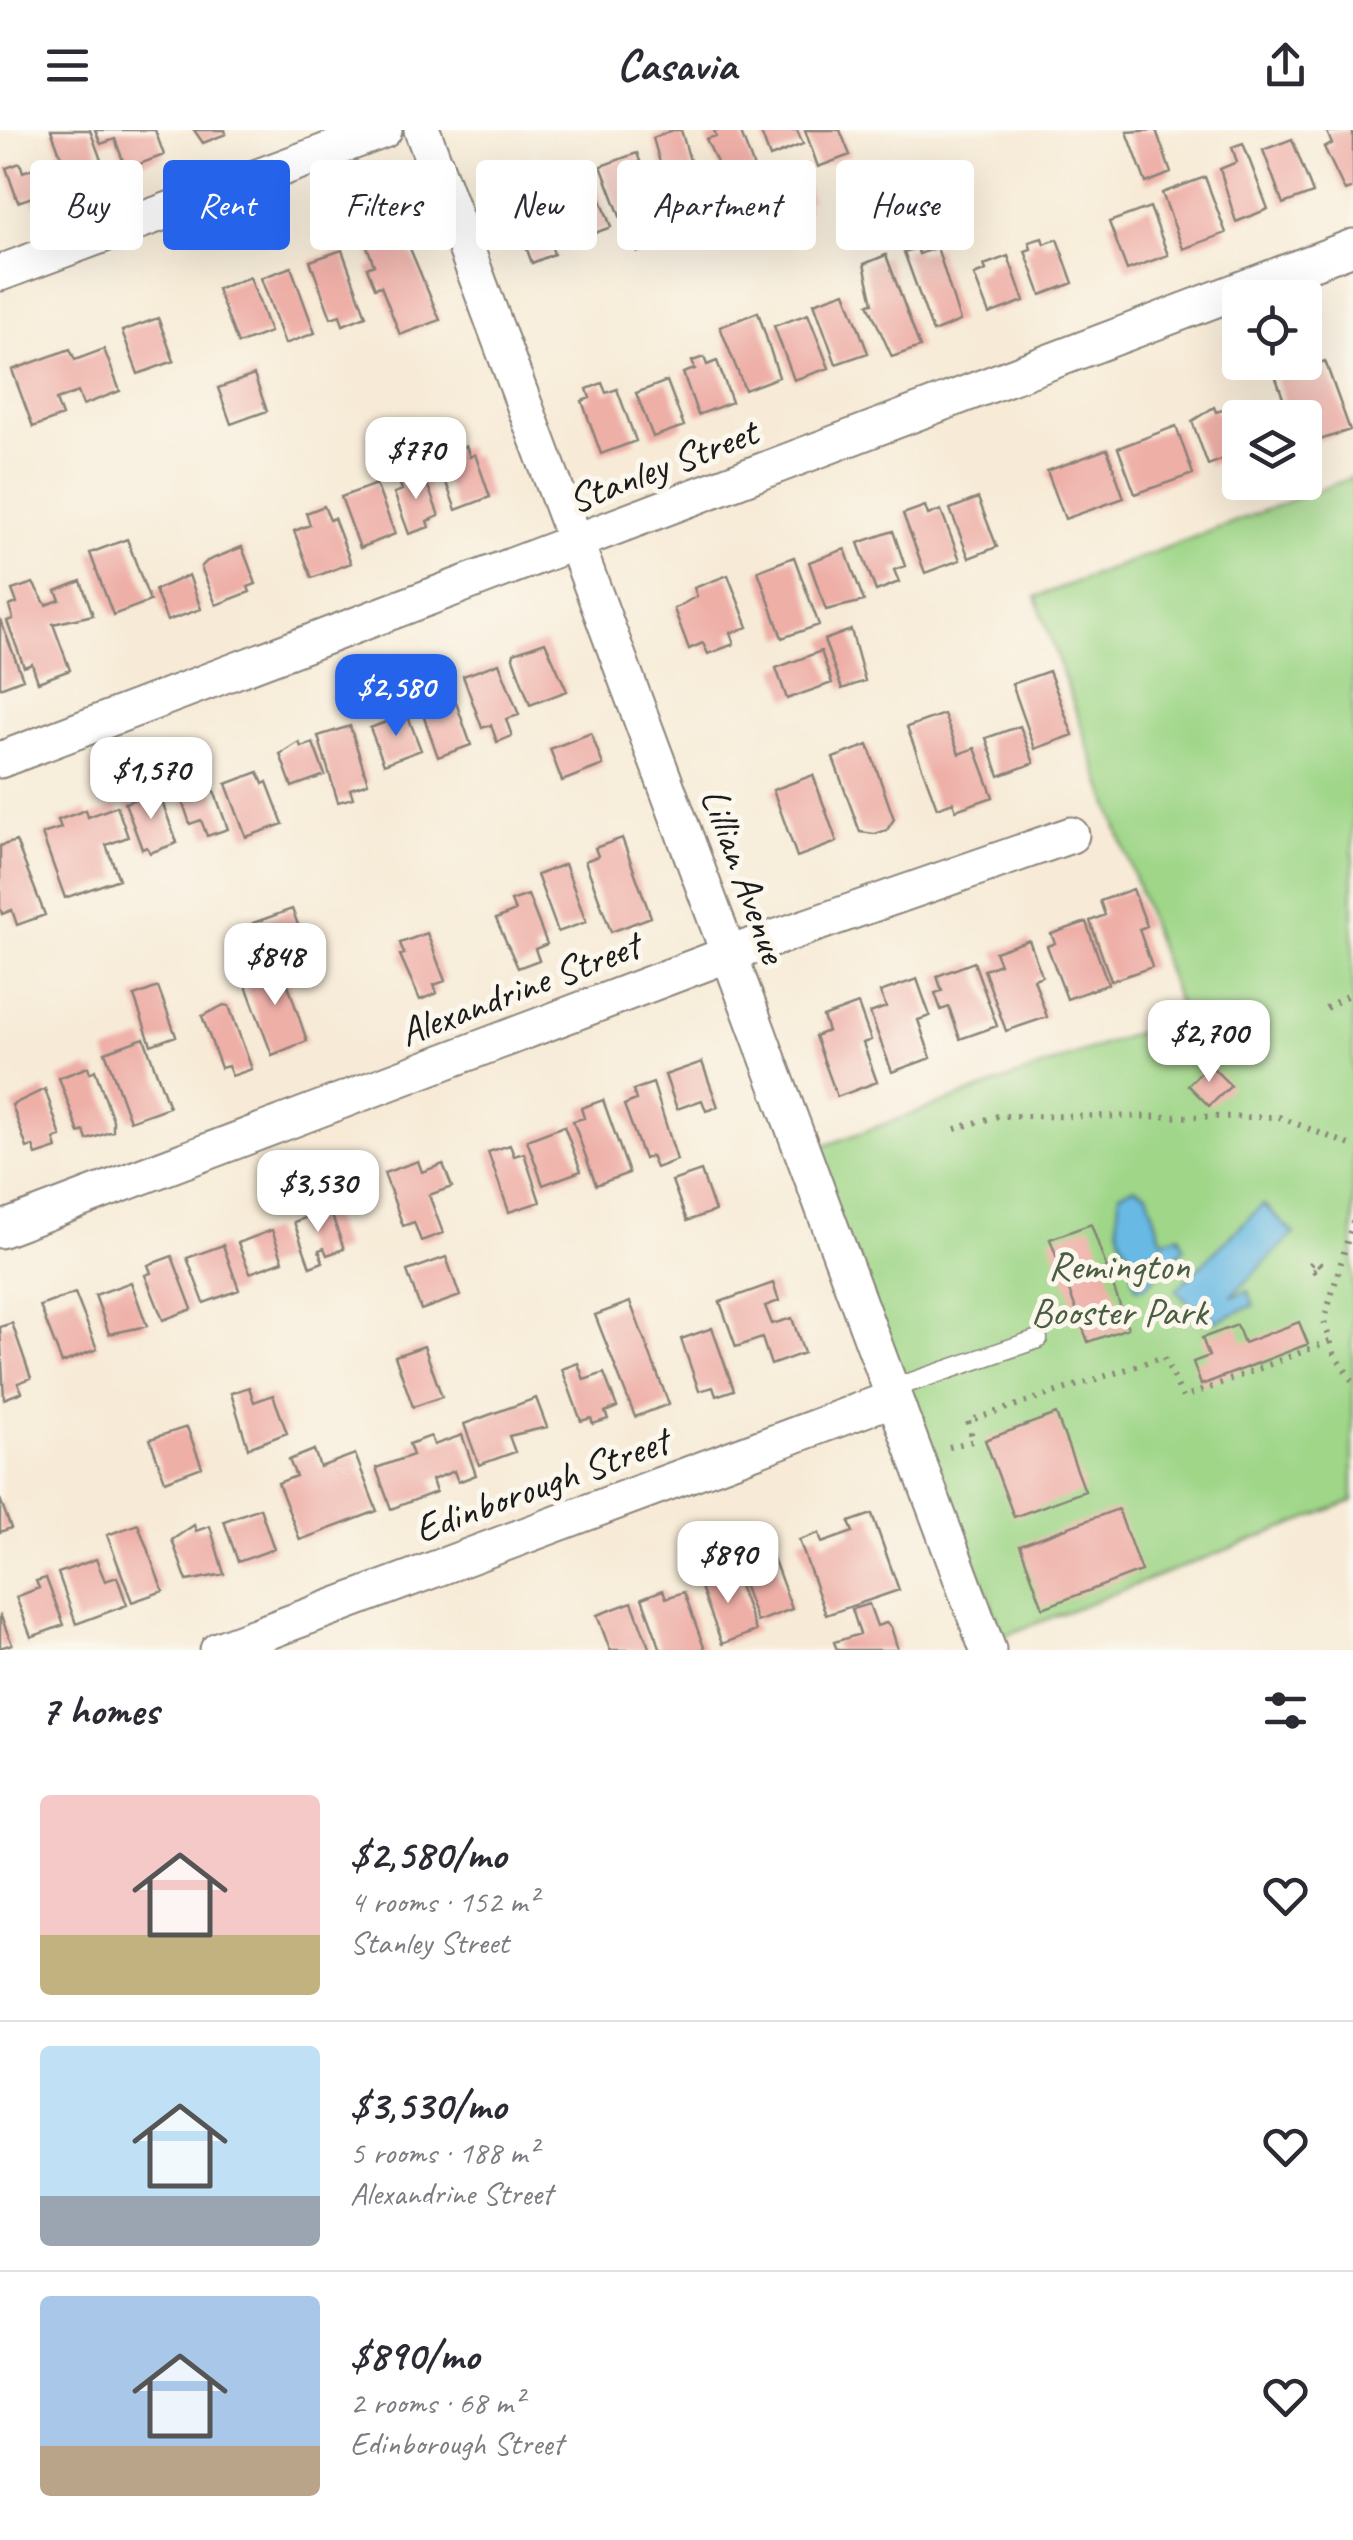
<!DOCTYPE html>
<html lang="en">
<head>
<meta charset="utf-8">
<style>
  :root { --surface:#fff; --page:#f7f7f7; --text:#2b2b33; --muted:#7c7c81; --line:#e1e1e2; --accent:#2563eb }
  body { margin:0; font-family:Caveat,sans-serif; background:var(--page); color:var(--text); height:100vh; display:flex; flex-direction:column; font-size:38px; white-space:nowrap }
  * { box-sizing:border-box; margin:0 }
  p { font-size:32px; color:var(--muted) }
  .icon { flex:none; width:55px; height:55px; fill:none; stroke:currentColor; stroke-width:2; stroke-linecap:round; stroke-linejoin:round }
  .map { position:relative; height:1520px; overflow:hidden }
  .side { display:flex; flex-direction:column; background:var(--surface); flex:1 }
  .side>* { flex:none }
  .hud { position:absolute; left:30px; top:30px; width:1295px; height:90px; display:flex; gap:20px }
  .buttons { position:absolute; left:1222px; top:150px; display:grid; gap:20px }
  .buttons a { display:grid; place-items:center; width:100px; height:100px; border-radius:10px; background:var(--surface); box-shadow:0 10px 40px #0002; font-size:50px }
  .price { position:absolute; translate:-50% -85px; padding:0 22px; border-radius:20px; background:#fff; color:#222; font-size:32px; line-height:65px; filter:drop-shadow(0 2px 5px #0008) }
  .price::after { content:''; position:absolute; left:50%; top:60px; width:30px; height:22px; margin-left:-15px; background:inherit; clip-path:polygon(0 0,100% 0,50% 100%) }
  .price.selected { background:var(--accent); color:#fff }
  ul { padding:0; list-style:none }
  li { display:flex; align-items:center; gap:30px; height:250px; padding:0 40px }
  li+li { border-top:2px solid var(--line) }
  li span { display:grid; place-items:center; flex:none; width:280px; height:200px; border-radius:10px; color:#555 }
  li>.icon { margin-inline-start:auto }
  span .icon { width:120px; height:120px; fill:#fffc; stroke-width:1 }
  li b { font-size:42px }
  h2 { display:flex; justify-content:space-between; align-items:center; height:120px; padding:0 40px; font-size:42px }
  .pill { padding:0 35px; border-radius:10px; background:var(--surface); box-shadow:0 10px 40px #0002; font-size:35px; line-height:90px }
  .pill.selected { background:var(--accent); color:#fff }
  header { display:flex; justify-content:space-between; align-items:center; height:130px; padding:0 40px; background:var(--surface); font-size:45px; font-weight:800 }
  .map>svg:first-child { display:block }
</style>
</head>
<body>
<header><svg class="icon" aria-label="menu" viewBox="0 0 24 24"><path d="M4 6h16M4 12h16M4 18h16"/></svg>Casavia<svg class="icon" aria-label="share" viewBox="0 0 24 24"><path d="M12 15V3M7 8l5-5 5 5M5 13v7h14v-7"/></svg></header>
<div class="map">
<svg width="1353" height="1520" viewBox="0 0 1353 1520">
  <rect width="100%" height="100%" fill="#fbf7ec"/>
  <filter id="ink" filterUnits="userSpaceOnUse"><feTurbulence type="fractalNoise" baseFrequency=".01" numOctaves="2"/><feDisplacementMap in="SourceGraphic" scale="20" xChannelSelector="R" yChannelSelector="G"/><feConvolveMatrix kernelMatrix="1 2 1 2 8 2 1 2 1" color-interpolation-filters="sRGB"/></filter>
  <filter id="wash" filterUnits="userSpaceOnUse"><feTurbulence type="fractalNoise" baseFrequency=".0048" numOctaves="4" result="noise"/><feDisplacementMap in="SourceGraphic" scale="40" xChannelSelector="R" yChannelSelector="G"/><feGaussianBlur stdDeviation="2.25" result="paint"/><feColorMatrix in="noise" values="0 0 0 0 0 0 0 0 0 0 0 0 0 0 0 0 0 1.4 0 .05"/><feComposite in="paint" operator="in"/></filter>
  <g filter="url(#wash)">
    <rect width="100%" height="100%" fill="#f7ebd7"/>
    <!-- green -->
    <path fill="#9fd688" stroke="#5e7952" stroke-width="2.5" d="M1353,347v1024l-349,135 -194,-485 373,-135 -147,-419z"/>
    <!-- water -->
    <path fill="#67b9e3" stroke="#426a80" stroke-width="2.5" d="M1134,1057l13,6 15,47 17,-5 6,13 -40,39 -8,1 -4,-8v-23c-18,-18 -17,-40 -13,-64z
      M1263,1074l31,30 -63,62 17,-5 6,14 -40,17 -2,-5 -7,3 -29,-30z"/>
    <g id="blocks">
      <!-- building -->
      <path fill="#eeafa7" d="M51,0h39l15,41 -34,12z
        M95,0h60l9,25 -38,14 -11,-30 -14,5z
        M194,0h31l1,4 -23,9z
        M673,0h8l15,51 -28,10 -15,-53z
        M714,0h26l17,46 -29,10 -22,-47 10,-3z
        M760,0h37l6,14 -33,13z
        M805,0h35l10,25 -32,12z
        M1156,0l15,43 -25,10 -19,-51z
        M1353,0v58l-8,3 -21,-44 8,-3 -5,-12z
        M1292,9l21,54 -30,11 -20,-54z
        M1243,13l25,66 -32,13 -16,-53 17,-7 -5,-15z
        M637,23l33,88 -32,11 -5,-13 -4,1 -28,-74z
        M20,33l3,9 22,-8 9,24 -11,4 4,10 -12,4 -3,-9 -14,5 -12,-34z
        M575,33l4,10 11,-4 21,58 -32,12 -25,-67z
        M802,41l10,29 -6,2 3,8 -26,9 -13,-37z
        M535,46l25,65 -9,4 3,9 -22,9 -28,-75z
        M1205,47l21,56 -43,16 -21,-56z
        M1150,77l18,48 -41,15 -18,-48z
        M401,97l39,93 -40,15 -19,-49 -6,2 -8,-20 7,-3 -9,-24z
        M1042,108l2,6 13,-5 16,44 -32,12 -16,-44 6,-2 -2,-7z
        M937,117l23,74 -27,11 -29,-80 13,-4 2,6z
        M342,120l24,66 -23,9 -3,-10 -9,3 -21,-57z
        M886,125l34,92 -28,10 -24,-53 5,-1 -9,-39z
        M1008,126l16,45 -35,13 -15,-39 12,-5 -2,-5z
        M291,137l24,66 -30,11 -24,-66z
        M250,147l20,55 -32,12 -21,-55z
        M845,162l23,61 -32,11 -22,-61z
        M758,182l21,65 -34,13 -25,-63z
        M808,184l21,54 -35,12 -20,-54z
        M158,188l16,43 -36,13 -16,-43z
        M70,219l5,11 29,-11 16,42 -37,14 -5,-13 -22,8 6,16 -29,11 -21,-57z
        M704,227l3,8 10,-4 15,41 -34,13 -15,-42 12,-4 -3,-8z
        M1325,231l25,69 -33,11 -9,-24 -18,1 -14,-40z
        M254,245l13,36 -36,13 -13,-36z
        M667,251l17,45 -31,11 -17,-44z
        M602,253l4,10 11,-4 19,52 -35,13 -19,-53 8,-3 -3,-9z
        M1214,277l2,5 13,-4 11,45 -32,12 -16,-44z
        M1176,296l17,48 -58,20 -17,-46z
        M466,316l4,11 5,-3 15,43 -34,13 -15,-41 7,-2 -4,-13z
        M1107,319l17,49 -59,21 -18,-48z
        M422,340l17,46 -12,5 2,6 -20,7 -15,-41 8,-3 -4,-11z
        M1305,341l6,15 -30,11 -5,-15h29z
        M376,354l19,50 -35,14 -19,-51z
        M978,368l19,49 -28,11 -19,-49z
        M324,376l6,14 4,-2 17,45 -39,15 -18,-47 16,-6 -4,-12z
        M925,376l3,9 13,-5 19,50 -35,13 -22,-59z
        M893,401l12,35 -11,4 5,12 -23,9 -18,-48z
        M127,409l23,62 -37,14 -23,-62z
        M242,417l14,37 -8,3 2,5 -34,13 -15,-38 6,-6z
        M845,419l19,52 -38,9 -17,-48z
        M794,427l25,68 -37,13 -24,-67z
        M189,445l12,34 -34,12 -12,-31z
        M728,445l20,52 -18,6 4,11 -26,10 -5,-11 -14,6 -15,-40 23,-13 -3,-8z
        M81,451l12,34 -40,9 17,46 -32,12 -6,-18 -8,3 -17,-46 6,-2 -4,-13 8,-3 -5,-13 21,-7 13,22 14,-5 -4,-9z
        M0,489l23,60 -23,9z
        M851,500l14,51 -23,8 -18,-49z
        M545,512l22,49 -37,14 -17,-47 1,-5z
        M821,521l11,32 -45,16 -11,-31z
        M499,533l20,52 -13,4 6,17 -15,6 -6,-17 -9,3 -19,-52z
        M1049,541l24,64 -38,14 -23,-65z
        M439,559l3,9 11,-4 18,51 -33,12 -18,-51 6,-2 -4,-9z
        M407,584l14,36 -37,14 -14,-36z
        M944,584l15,40 16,-6 18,49 -37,13 -3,-8 -16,6 -30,-81z
        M350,596l18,57 -18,6 3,9 -15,4 -20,-66z
        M1020,596l14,37 -35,13 -13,-38z
        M591,603l12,32 -41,16 -12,-32z
        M299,612l2,5 12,-4 12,32 -33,12 -12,-33z
        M868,615l26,74 -7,11 -12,4 -15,-2 -27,-74z
        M202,642l2,7 5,-2 19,52 -21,7 -6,-16 -11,4 -12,-36 8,-3 -2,-7z
        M258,642l5,12 4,-2 16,42 -37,13 -20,-53z
        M813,645l24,67 -40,15 -24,-67z
        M158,660l19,53 -27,10 -3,-6 -5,2 -17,-46z
        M117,676l11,31 -22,8 13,34 -54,19 -23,-64 19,-6 -3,-8 28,-10 2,7z
        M622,708l29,79 -40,15 -26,-71 13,-5 -3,-8z
        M16,711l29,74 -28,10 -5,-15 -10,4 -2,-6v-62z
        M565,734l21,58 -28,10 -21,-57z
        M1133,759l14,37 -8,3 13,38 -41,14 -21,-60 15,-6 -5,-14z
        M528,765l19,49 -12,5 4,11 -21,8 -22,-49 19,-8 -4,-10z
        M292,779l13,34 -39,14 -13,-34z
        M1086,792l22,62 -41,15 -20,-53 8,-3 -4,-9z
        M427,803l18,48 -11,4 3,8 -17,7 -20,-45 4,-1 -4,-11z
        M1029,810l13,36 -8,3 13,38 -41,14 -22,-61 16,-6 -5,-12z
        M280,831l27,80 -35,14 -30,-80z
        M974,832l23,64 -37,13 -11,-32 -8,3 -6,-17 7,-2 -5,-15z
        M917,849l13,37 -12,4 13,38 -39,14 -22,-59 16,-6 -6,-15z
        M158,857l18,49 -25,9 -17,-49z
        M858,874l13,36 -8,3 14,39 -40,15 -22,-61 13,-5 -5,-14z
        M224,875l5,1 23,63 -20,7 -4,-10 -7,2 -19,-52z
        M144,908l25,69 -39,14 -25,-69z
        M702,932l16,45 -12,4 -4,-11 -25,9 -12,-34z
        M1209,934l22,22 -22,20 -21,-21z
        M88,937l2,6 5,-3 18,50v11l-26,9 -3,-9 -5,2 -20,-55z
        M653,953l24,77 -21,8 -5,-12 -7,3 -20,-54 12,-5 -3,-10z
        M45,959l16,48 -7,2 3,9 -21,7 -3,-9 -6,2 -15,-43z
        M603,970l26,73 -33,12 -23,-64 11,-3 -3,-10z
        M564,996l17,45 -38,14 -16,-45z
        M510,1015l4,11 10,-3 16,49 -31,10 -21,-60z
        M418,1031l4,11 21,-8 9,23 -23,8 14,38 -22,8 -7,-19 -11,4 -19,-53z
        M701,1041l14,40 -28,10 -15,-40z
        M317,1075l3,9 10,-4 14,39 -17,6 -3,-7 -5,2 4,12 -13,5 -16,-45 13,-5 -3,-7z
        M1091,1094l37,104 -40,14 -38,-103z
        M272,1100l11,31 -33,12 -12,-30z
        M223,1115l16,45 -35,13 -17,-45z
        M172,1126l20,53 -29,11 -18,-45 6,-2 -3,-8z
        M446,1127l14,39 -39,14 -14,-39z
        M131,1152l16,44 -38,8 -14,-39z
        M773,1153l6,18 -14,5 7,18 20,-6 12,35 -33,12 -9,-27 -26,9 -16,-45z
        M75,1163l22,56 -35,14 -22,-57z
        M630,1172l39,102 -34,13 -40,-102z
        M1299,1192l9,22 -107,41 -8,-23 16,-6 -7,-18 35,-13 7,18z
        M12,1193l19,55 -13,5 4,9 -18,7 -4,-72z
        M712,1198l22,62 -18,6 -3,-9 -14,4 -18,-52z
        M424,1216l18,51 -29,10 -18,-51z
        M578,1233l6,17 20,-7 13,34 -12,5 3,7 -15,5 -2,-6 -10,3 -19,-52z
        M249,1257l5,15 19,-7 14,38 -39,15 -17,-55z
        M536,1268l11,29 -38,9 6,16 -36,13 -15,-41z
        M1056,1284l29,77 -71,26 -29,-77z
        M187,1297l15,40 -37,14 -15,-42z
        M462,1305l14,40 -18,7 -4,-11 -22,9 4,12 -45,17 -15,-41 37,-13 -4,-11 22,-8 3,9z
        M314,1320l6,17 35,-13 22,57 -77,29 -22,-57 18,-7 -7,-16z
        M0,1369l11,29 -11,4z
        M260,1378l14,41 -36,13 -14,-41z
        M1118,1379l23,62 -98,37 -23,-63z
        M872,1384l27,76 -73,25 -27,-75 20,-7 3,10 31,-11 -4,-10z
        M138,1394l25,67 -31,11 -25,-67z
        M194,1395l2,6 14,-5 14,48 -37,7 -15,-41z
        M771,1422l21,57 -35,13 -21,-57z
        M96,1429l9,22 12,-4 10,28 -51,19 -18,-51z
        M733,1439l23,62 -34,13 -23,-62z
        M46,1448l18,47 -33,12 -15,-40 23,-9 -3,-7z
        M663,1460l3,8 18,-6 21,58h-44l-19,-52z
        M632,1472l18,48h-40l-13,-35z
        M869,1474l8,22 9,-3 5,4 7,23h-61l-3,-8 26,-8 -8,-25z
        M0,1484l12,30 -12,4z"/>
    </g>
  </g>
  <g filter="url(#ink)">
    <use href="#blocks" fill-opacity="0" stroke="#8a847a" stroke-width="2.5"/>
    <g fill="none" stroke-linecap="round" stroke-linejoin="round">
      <defs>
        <path id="service" d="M891,1259l147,-50"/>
        <path id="minor" d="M422,0l566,1520
          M0,143l384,-143
          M0,630l1353,-513
          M0,1100l729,-276 342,-119
          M218,1520l676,-252"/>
      </defs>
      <!-- service casing -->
      <use href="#service" stroke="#8a847a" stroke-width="21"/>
      <!-- minor casing -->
      <use href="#minor" stroke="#8a847a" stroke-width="39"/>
      <!-- path -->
      <path stroke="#8a847a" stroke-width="6" stroke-dasharray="2.5 8" stroke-linecap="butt" d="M1326,878l27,-16
        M955,999l43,-13 281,1 74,29
        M1353,1091l-29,100 10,32 19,29
        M1312,1133l-3,3 5,5 7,-5 -6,-7
        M949,1317l24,-6 -5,-20 196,-64 19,41 147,-57"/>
      <!-- service -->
      <use href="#service" stroke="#fff" stroke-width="18"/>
      <!-- minor -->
      <use href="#minor" stroke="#fff" stroke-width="35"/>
    </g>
  </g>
  <g text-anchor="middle" stroke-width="10" stroke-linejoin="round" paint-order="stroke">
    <!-- street labels -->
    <g font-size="40" fill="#1c1c1c" stroke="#fbf7ec">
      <text transform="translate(662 335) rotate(-21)" y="14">Stanley Street</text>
      <text transform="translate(745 745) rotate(70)" y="14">Lillian Avenue</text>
      <text transform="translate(519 858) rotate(-21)" y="14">Alexandrine Street</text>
      <text transform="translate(541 1354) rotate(-20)" y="14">Edinborough Street</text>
    </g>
    <!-- park labels -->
    <g font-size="40" fill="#4a5d42" stroke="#fbf7ec">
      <text x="1119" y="1149">Remington<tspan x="1119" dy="46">Booster Park</tspan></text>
    </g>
  </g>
</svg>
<div class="buttons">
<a><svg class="icon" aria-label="locate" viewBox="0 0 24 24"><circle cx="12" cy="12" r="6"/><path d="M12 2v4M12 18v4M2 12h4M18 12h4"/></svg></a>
<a><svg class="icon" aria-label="layers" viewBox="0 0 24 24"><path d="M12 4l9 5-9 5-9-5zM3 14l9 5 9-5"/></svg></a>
</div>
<b class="price" style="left:416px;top:372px">$770</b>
<b class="price selected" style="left:396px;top:609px">$2,580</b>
<b class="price" style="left:151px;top:692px">$1,570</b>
<b class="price" style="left:275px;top:878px">$848</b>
<b class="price" style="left:1209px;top:955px">$2,700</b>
<b class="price" style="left:318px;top:1105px">$3,530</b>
<b class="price" style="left:728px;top:1476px">$890</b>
<div class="hud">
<a class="pill">Buy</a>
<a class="pill selected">Rent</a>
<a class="pill">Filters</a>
<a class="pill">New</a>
<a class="pill">Apartment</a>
<a class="pill">House</a>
</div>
</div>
<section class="side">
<h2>7 homes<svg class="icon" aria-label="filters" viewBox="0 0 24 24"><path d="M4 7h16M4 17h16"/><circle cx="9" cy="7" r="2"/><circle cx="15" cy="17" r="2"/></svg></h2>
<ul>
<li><span style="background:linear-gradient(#f6c9c9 70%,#c2b280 0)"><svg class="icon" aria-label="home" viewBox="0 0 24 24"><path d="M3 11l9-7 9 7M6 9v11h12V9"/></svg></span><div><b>$2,580/mo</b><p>4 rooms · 152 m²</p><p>Stanley Street</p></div><svg class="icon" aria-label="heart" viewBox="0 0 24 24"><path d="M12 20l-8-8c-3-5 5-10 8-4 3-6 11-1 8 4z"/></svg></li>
<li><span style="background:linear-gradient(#bfe0f5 75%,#9aa5b1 0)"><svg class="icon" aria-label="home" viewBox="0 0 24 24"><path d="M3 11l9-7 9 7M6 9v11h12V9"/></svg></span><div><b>$3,530/mo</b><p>5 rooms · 188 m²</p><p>Alexandrine Street</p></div><svg class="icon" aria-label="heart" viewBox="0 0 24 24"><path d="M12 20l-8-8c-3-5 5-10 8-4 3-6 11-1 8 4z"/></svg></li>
<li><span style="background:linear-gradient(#a9c7e8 75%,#b9a48a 0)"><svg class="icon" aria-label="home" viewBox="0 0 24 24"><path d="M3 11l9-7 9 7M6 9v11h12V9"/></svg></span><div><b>$890/mo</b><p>2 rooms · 68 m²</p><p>Edinborough Street</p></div><svg class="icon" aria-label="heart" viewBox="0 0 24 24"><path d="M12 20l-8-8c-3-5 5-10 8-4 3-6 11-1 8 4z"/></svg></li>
</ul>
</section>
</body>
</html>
